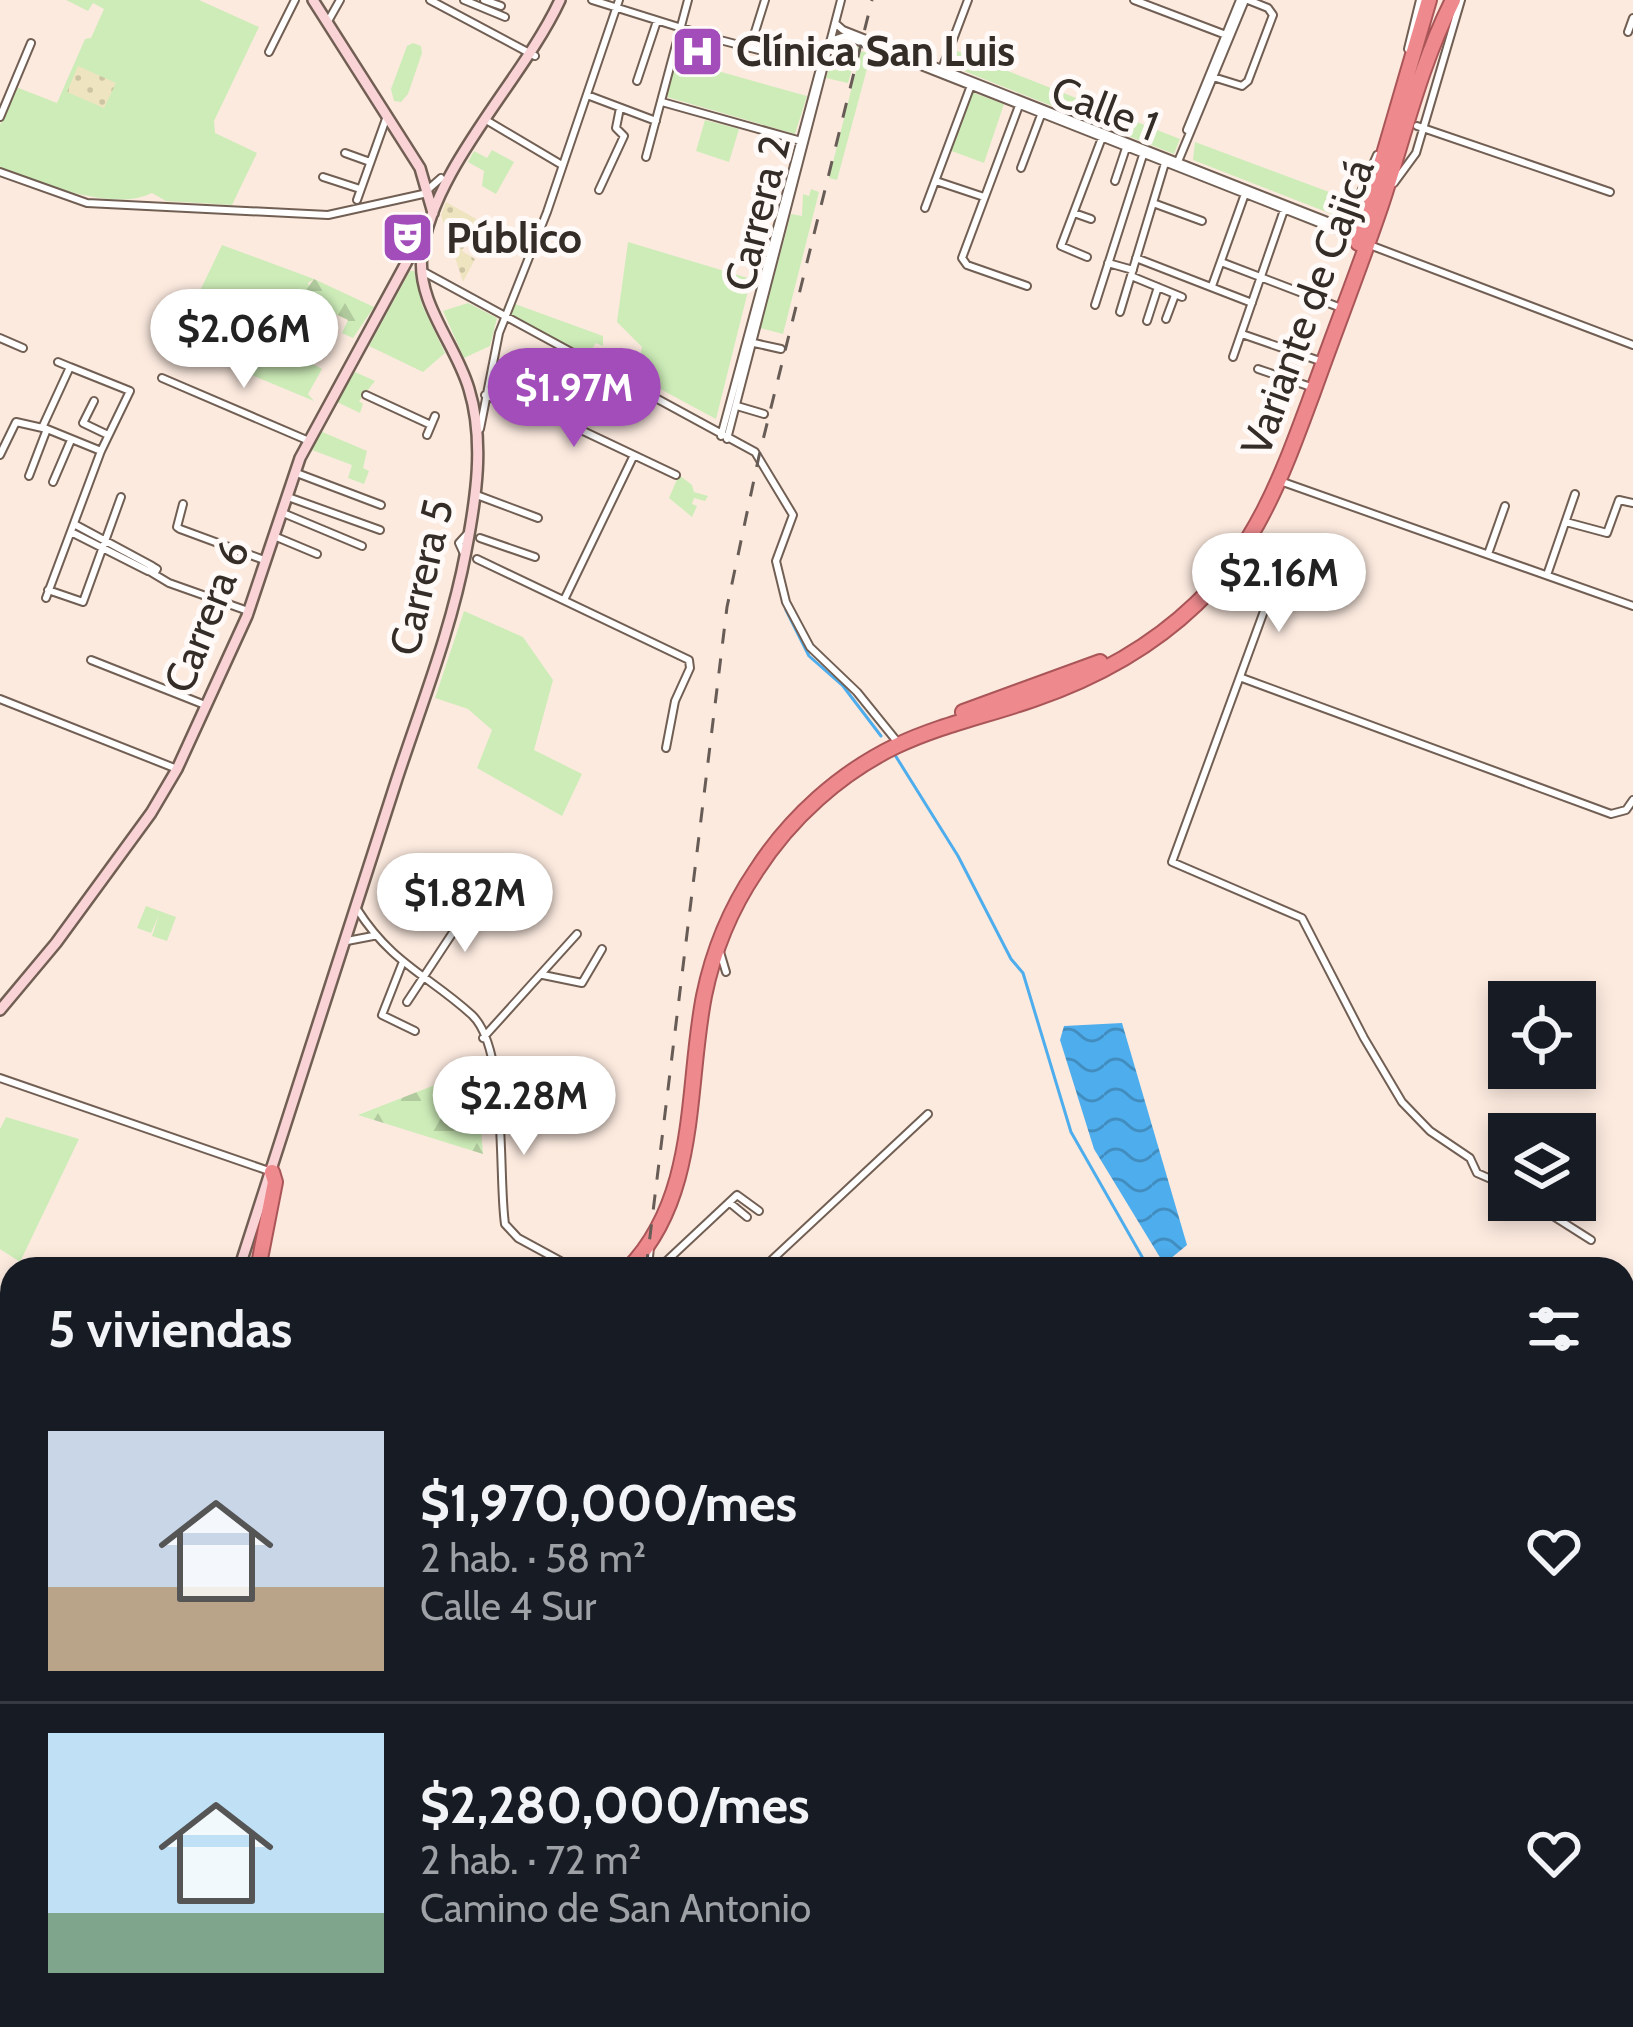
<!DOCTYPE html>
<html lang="es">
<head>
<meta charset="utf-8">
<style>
  :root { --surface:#171b24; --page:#20242c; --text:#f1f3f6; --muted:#9ea1a6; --line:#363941; --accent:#a34dbb }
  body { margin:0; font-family:Cabin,sans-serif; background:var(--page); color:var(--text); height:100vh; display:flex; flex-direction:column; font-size:45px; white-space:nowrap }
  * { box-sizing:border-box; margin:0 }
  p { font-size:39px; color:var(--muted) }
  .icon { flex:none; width:66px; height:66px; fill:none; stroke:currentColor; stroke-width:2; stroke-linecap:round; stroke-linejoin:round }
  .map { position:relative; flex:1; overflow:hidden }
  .sheet { position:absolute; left:0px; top:1257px; width:1635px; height:771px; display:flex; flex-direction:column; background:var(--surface); border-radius:36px 36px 0 0; box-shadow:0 6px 18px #0003 }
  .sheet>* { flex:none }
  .controls { position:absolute; left:1488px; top:981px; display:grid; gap:24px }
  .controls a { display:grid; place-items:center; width:108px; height:108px; border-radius:0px; background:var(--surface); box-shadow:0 6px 18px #0003; font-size:60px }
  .price { position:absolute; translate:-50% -102px; padding:0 27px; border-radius:42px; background:#fff; color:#222; font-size:39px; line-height:78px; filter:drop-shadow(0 3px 6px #0008) }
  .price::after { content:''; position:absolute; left:50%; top:72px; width:36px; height:27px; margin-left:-18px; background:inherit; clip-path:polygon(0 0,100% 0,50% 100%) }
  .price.active { background:var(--accent); color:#fff }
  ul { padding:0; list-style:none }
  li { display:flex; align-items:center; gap:36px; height:300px; padding:0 48px }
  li+li { border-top:3px solid var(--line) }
  li span { display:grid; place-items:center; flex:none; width:336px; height:240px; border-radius:0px; color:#555 }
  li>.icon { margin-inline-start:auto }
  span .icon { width:144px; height:144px; fill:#fffc; stroke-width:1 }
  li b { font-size:51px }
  h2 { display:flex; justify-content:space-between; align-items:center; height:144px; padding:0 48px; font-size:51px }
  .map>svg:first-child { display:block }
</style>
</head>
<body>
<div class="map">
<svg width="1633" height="2027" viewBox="0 0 1633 2027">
  <defs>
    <pattern id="forest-firs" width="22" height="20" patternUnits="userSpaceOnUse" patternTransform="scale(3)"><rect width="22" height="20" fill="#cdecb8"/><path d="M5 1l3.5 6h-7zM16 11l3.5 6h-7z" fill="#b1cb9e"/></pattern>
    <pattern id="sand-dots" width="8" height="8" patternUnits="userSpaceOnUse" patternTransform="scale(3)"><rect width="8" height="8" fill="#eee4bf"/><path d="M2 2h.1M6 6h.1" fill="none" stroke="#cdc4a4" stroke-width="1.8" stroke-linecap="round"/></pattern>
    <pattern id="water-waves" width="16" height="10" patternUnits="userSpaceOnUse" patternTransform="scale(3)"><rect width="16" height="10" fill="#4eadec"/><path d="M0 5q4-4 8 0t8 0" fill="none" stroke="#428dbf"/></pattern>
  </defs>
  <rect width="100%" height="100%" fill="#fceadf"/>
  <!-- green -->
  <path fill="#cdecb8" d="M66,0h133l60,27 -45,94 1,12 42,20 -25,52 -66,-4 -14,-8c-40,20 -112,-11 -152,-25v-43l16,-38 41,16 28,-64 6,-1 13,-29 -11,-6 -5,8z
    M836,41l23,6 -11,36 -22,-5z
    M413,43l8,3 1,7 -14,41 -7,8 -7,-1 -3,-12 16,-43z
    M952,49l228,90 -6,15 -228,-90z
    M861,51l10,3 -34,126 -8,-2z
    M675,59l132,37 -12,38 -128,-37z
    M971,92l33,12 -20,59 -35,-13z
    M705,120l34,9 -10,33 -33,-11z
    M1195,142l153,57 -6,19 -149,-58z
    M492,150l22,12 -18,32 -14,-8 2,-15 -16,-9 6,-11 13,7z
    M811,189l8,3 -36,142 -23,-6 31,-114 11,2 1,-22 6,2z
    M628,242l123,37 -35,140 -80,-43 6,-29 -25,-25z
    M222,245l92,34 -6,4 6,21c-7,13 -24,16 -32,38l2,7 38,20 -14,25 6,7 -139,-58z
    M410,271h4l8,34 23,48 -22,19 -54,-26z
    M468,303l29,15 -7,28 -26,12 -21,-47z
    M515,304l88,32v10l-7,-3 -9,13 -77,-42z
    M355,372l20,9 -16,20 4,3 -3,9 -23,-11z
    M320,431l47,20 -4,17 6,3 -5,13 -16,-6 4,-13 -40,-15z
    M679,475l13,10 2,7 14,4 -3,5 -11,-3 -2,6 5,2 -5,11 -23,-19z
    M464,611l59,26 30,43 -19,70 48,24 -20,42 -85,-48 15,-38 -24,-21 -33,-11z
    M146,906l30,11 -9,24 -15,-5 7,-21 -8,18 -14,-5z
    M6,1117l73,22 -59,123 -20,-13v-120z
    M1633,1625v317l-10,-5v-308z
    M1623,1947l10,5v75h-289l4,-11h275z"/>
  <!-- forest -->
  <path fill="url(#forest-firs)" d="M314,279l60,28 -21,31 -11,-5 6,-13 -34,-16 -8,-14z
    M223,291l57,20 14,10 -6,10 -75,-29z
    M476,1069l7,85 -125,-39z"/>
  <!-- sand -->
  <path fill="url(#sand-dots)" d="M78,66l38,17 -12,25 -37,-16z
    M446,202l34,19 -18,30 13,8 -12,23 -22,-67z"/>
  <!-- water -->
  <path fill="url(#water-waves)" d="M1122,1023l65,222 -23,19 -70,-115 -34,-109 4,-14z"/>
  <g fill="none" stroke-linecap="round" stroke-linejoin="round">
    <!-- stream -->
    <path stroke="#4eadec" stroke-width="3" d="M786,610l23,46 34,30 38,50
      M895,755l63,101 53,103 12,14 48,159 78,137"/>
    <defs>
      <path id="minor" d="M430,0l105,56
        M464,0l41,17
        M484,0l17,6
        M592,0l128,40 101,26
        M1134,0l92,35
        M327,23l13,-23
        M835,23l8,7 492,194 14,-5 28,-64
        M1628,32l5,-14
        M830,41l15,-5 512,202
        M750,48l15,-48
        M1408,49l12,-49
        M269,52l26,-52
        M943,66l25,-66
        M1213,77l29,9 6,-5 25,-66 -5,-7 -20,-8
        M637,81l20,-60
        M587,95l69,26
        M662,102l139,39
        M1020,103l-58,155 5,7 60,21
        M0,117l31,-74
        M486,120l76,45
        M1417,126l193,66
        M1187,130l53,-130
        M345,153l25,9
        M646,157l42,-157
        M1177,164l68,-164
        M1021,168l20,-53
        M0,172l87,31 241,12 95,-21 18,-16
        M323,177l37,12
        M936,181l48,16
        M1115,181l11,-33
        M1394,183l22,-30 45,-153
        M599,190l25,-54 -8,-8 4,-20
        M357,200l30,-84
        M1153,203l49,18
        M925,208l45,-120
        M1074,213l17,6
        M1367,244l266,101
        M1087,257l-26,-11 42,-111
        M1136,258l116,45
        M1221,262l115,44
        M1108,263l25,7
        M424,272l331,180 38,63 -17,46 10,41 24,45 47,45 38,47
        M1131,276l51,21
        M1212,286l34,-95
        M1095,305l48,-150
        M1120,312l45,-149
        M1166,319l9,-24
        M1147,321l11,-34
        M1242,334l75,26
        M0,338l23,10
        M754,343l27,6
        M1233,357l51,-147
        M1258,369l50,17
        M162,378l147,63
        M366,395l65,30
        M485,395l77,26 114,54
        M94,401l-11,22 25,12
        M737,406l27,8
        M562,421l9,-27
        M42,428l28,-61 -12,-5
        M480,429l19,-96 48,-121 72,-212
        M427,435l8,-19
        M721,436l100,-371
        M727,439l114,-439
        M0,455l16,-33 31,7 54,22
        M294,472l87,33
        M29,476l18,-47
        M1280,481l353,125
        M53,482l18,-42
        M474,494l64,24
        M288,497l92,33
        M183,504l-6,23 3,2 84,31
        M283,513l79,33
        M1566,522l41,11 12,-33 14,3
        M74,524l78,42 -3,5 5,3 3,-5 -5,-3
        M71,532l77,39
        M274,536l43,18
        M480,538l55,19
        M1488,554l17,-48
        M465,556l-6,-13 11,-12
        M477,559l212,101 1,8 -15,33 -9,47
        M1227,570l41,17 3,5 -99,270 130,56 62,120 38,64 28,29 40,27 7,15 32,14
        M154,574l15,9 79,28
        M1547,575l28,-81
        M48,590l35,12 38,-105
        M46,598l55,-147 29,-60 -60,-24
        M565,598l69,-143
        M91,660l114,45
        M1242,678l369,136 15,-4 7,-10
        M0,699l177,70
        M357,909c35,55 71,66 115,106 36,34 26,162 33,209l13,14 57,31
        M347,941l26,-5
        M720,952l6,20
        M402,964l-20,51 33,16
        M543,975l39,8 20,-34
        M407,1002l66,-100
        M483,1038l94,-104
        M0,1078l269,93
        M1528,1200l63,40
        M730,1203l17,14
        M648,1269l2,-23
        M658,1269l79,-74 22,16
        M762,1269l166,-155
        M0,1386l12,6
        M0,1427l12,-27
        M0,1651l12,5
        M2,1694l10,4
        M0,1765l12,4
        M0,1790l12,5
        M895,2016l30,11
        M10,2027l1,-1
        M302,2027l5,-11
        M429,2027l1,-11"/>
      <path id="secondary" d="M313,0l107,168 13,45
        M0,1010l56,-67 95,-130 26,-44 70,-153 53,-158 124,-228
        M239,1269c52,-161 104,-322 156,-484 25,-77 56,-153 71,-234 10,-52 19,-110 3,-162 -13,-45 -53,-86 -47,-135 11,-87 101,-174 138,-254"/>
      <path id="trunk" d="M1358,243l71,-243
        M963,712l137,-50
        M258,1269l17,-87 -3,-10
        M628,1269c71,-73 58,-181 76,-273 9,-44 27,-88 52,-125 34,-53 84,-98 140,-125 44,-21 92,-31 138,-47 61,-21 115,-50 162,-95 62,-59 88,-134 117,-212 22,-62 47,-125 68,-187 23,-69 39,-140 72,-205
        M0,1841l12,-35
        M0,1867l12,2
        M0,1915l12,-20"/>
    </defs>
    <!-- minor casing -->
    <use href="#minor" stroke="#725f54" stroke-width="10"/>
    <!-- secondary casing -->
    <use href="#secondary" stroke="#725f54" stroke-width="14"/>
    <!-- trunk casing -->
    <use href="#trunk" stroke="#aa5658" stroke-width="18"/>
    <!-- minor -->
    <use href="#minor" stroke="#fff" stroke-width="6"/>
    <!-- secondary -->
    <use href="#secondary" stroke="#f9d3d5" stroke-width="9"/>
    <!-- trunk -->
    <use href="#trunk" stroke="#ee8a8e" stroke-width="14"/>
    <!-- rail -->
    <path stroke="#675c56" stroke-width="3" stroke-dasharray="15 15" stroke-linecap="butt" d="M646,1269l81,-662 32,-151 113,-456
      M559,2027l1,-11"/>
  </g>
  <!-- icons -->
  <defs>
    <symbol id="hospital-square" viewBox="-11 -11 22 22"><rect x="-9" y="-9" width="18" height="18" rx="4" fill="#a34dbb" stroke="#fffaf8"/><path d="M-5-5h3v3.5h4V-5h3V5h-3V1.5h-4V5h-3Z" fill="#fff"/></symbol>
    <symbol id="theatre-square" viewBox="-11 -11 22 22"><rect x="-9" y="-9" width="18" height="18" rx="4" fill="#a34dbb" stroke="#fffaf8"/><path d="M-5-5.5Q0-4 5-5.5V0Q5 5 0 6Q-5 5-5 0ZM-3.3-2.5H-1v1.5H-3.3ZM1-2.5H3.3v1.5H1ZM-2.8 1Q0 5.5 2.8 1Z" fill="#fff"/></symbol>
  </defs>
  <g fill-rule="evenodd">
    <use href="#hospital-square" x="668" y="22" width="59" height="59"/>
    <use href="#theatre-square" x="378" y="208" width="59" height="59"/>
  </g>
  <g text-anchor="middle" stroke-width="10" stroke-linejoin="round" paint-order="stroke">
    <!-- poi labels -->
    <g font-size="42" font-weight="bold" fill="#342c27" stroke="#fffaf8" text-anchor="start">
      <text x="736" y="66">Clínica San Luis</text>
      <text x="446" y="253">Público</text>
    </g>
    <!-- street labels -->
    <g font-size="42" fill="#342c27" stroke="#fffaf8">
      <text transform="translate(1105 108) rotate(21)" y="15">Calle 1</text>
      <text transform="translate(757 213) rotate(-76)" y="15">Carrera 2</text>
      <text transform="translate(1307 307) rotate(-70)" y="15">Variante de Cajicá</text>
      <text transform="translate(421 577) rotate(-77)" y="15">Carrera 5</text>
      <text transform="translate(206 616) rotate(-68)" y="15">Carrera 6</text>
    </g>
  </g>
</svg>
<div class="controls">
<a><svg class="icon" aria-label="locate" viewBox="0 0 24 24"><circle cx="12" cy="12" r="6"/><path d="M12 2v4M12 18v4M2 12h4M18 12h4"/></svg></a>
<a><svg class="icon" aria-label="layers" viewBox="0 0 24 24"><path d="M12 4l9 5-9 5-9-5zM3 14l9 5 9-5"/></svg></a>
</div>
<b class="price" style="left:244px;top:391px">$2.06M</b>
<b class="price active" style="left:574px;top:450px">$1.97M</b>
<b class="price" style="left:1279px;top:635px">$2.16M</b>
<b class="price" style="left:465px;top:955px">$1.82M</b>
<b class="price" style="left:524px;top:1158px">$2.28M</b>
<section class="sheet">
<h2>5 viviendas<svg class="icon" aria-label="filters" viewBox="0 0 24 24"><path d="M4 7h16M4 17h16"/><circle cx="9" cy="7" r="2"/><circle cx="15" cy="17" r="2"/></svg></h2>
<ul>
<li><span style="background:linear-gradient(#c9d6e8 65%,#b9a48a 0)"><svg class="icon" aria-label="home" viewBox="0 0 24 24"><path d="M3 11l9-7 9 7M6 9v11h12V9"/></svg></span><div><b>$1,970,000/mes</b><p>2 hab. · 58 m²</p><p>Calle 4 Sur</p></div><svg class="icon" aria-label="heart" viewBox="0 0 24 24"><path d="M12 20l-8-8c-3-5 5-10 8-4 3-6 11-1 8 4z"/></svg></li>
<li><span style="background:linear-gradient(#bfe0f5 75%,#7fa58c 0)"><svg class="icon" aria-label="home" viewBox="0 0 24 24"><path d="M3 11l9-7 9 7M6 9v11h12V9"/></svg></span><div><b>$2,280,000/mes</b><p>2 hab. · 72 m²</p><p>Camino de San Antonio</p></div><svg class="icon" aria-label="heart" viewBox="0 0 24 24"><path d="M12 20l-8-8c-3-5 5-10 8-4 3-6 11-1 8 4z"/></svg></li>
</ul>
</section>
</div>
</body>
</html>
